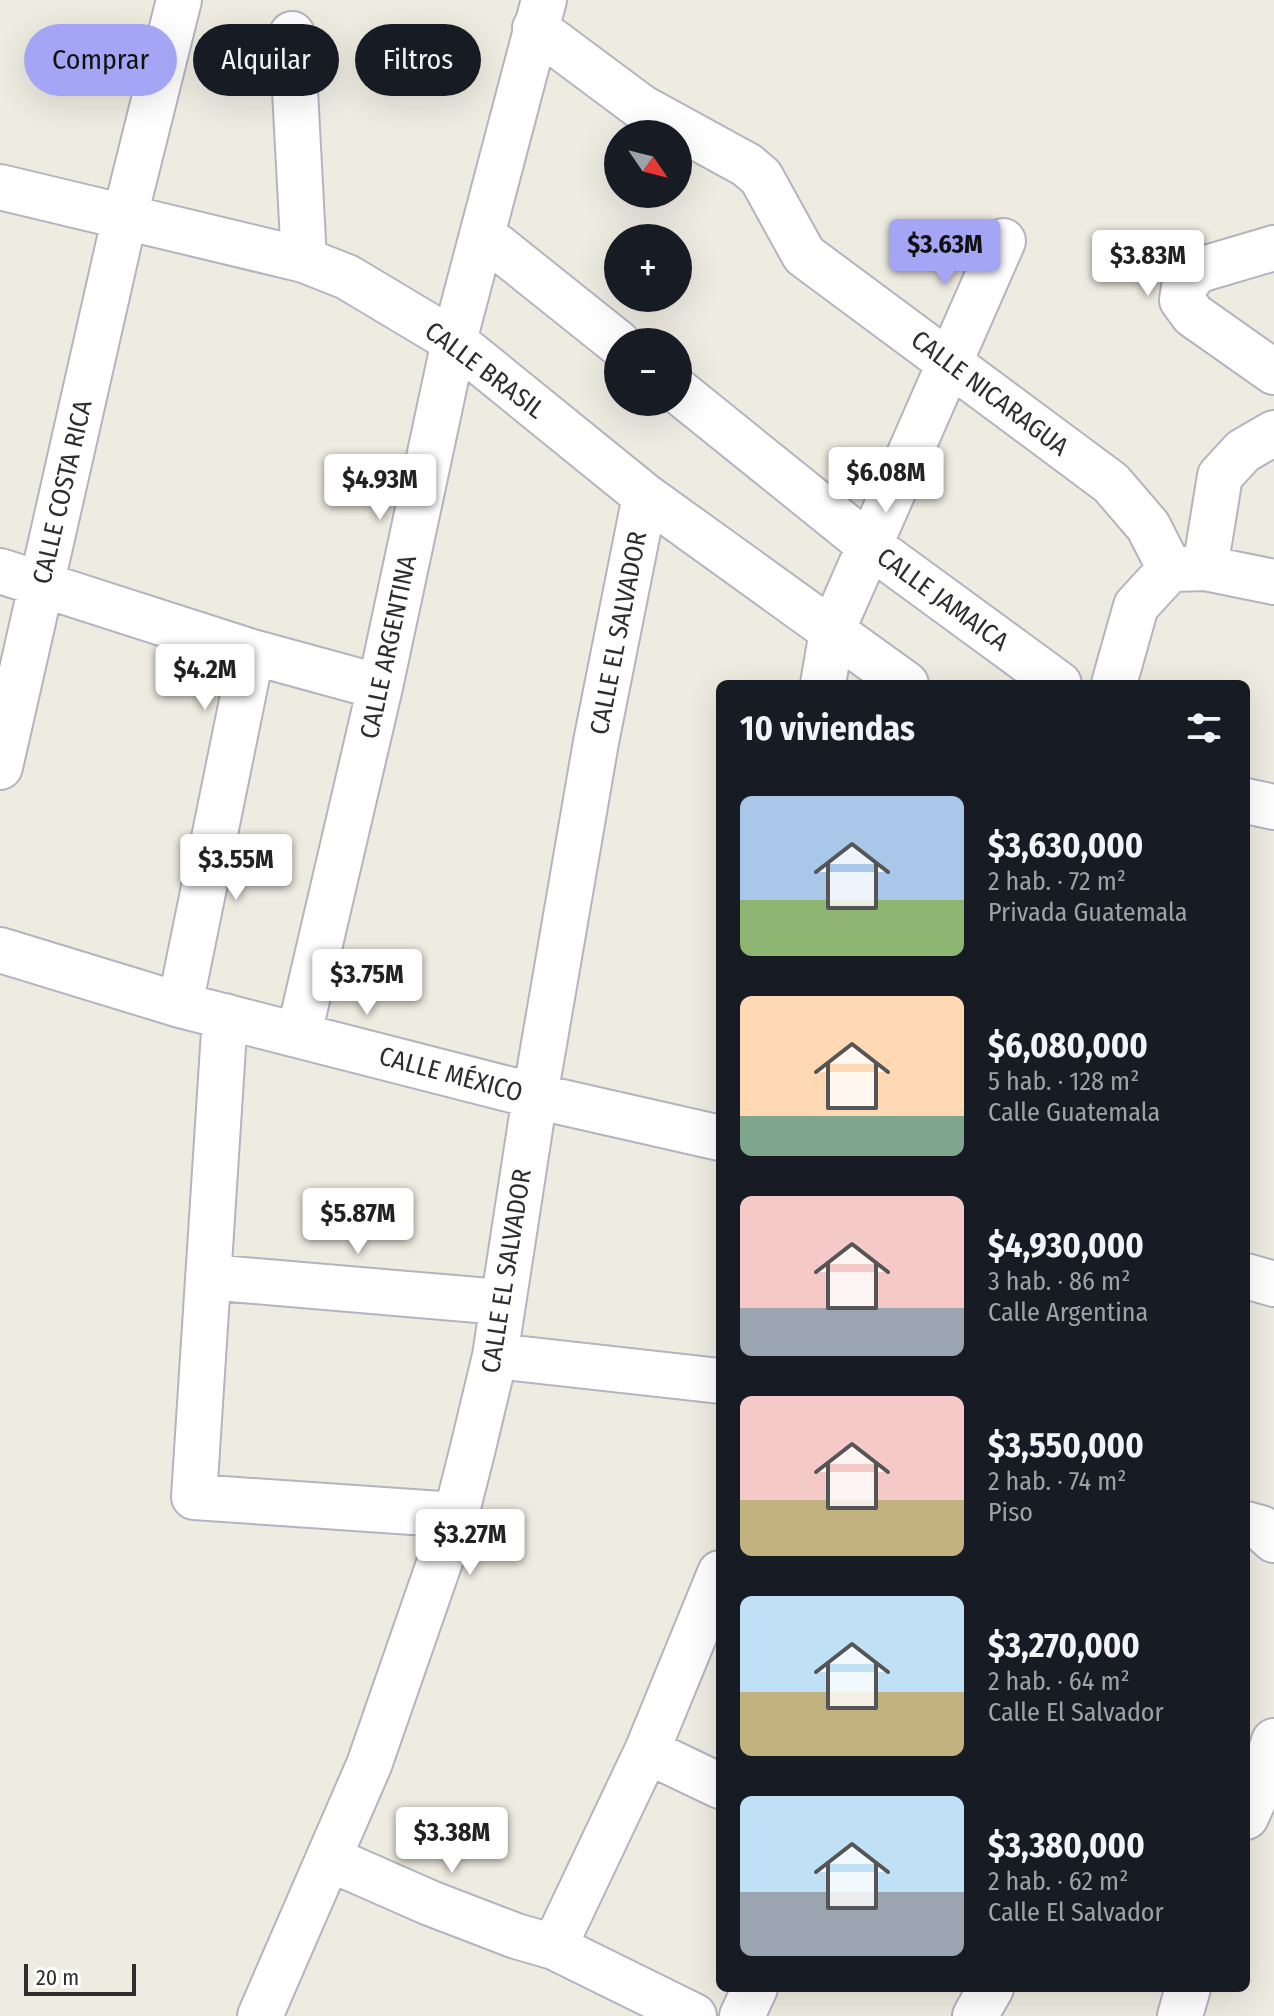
<!DOCTYPE html>
<html lang="es">
<head>
<meta charset="utf-8">
<style>
  :root { --surface:#171b24; --page:#242831; --text:#f1f3f6; --muted:#9ea1a6; --accent:#a5a5f6 }
  body { margin:0; font-family:"Fira Sans Condensed",sans-serif; background:var(--page); color:var(--text); height:100vh; display:flex; flex-direction:column; font-size:30px; white-space:nowrap }
  * { box-sizing:border-box; margin:0 }
  p { font-size:26px; color:var(--muted) }
  .icon { flex:none; width:44px; height:44px; fill:none; stroke:currentColor; stroke-width:2; stroke-linecap:round; stroke-linejoin:round }
  .map { position:relative; flex:1; overflow:hidden }
  .panel { position:absolute; left:716px; top:680px; width:534px; height:1312px; display:flex; flex-direction:column; background:var(--surface); border-radius:12px; box-shadow:0 8px 32px #0002 }
  .panel>* { flex:none }
  .hud { position:absolute; left:24px; top:24px; width:572px; height:72px; display:flex; gap:16px }
  .needle { width:52px; rotate:125deg }
  .fabs { position:absolute; left:604px; top:120px; display:grid; gap:16px }
  .fabs a { display:grid; place-items:center; width:88px; height:88px; border-radius:50%; background:var(--surface); box-shadow:0 8px 32px #0002; font-size:40px }
  .scale { position:absolute; left:24px; bottom:20px; width:112px; box-sizing:border-box; padding-left:8px; border:4px solid #2e2e2e; border-top:0; font-size:22px; line-height:28px; white-space:nowrap; color:#2e2e2e; -webkit-text-stroke:6px #fff; paint-order:stroke }
  .price { position:absolute; translate:-50% -68px; padding:0 18px; border-radius:8px; background:#fff; color:#222; font-size:26px; line-height:52px; filter:drop-shadow(0 2px 4px #0008) }
  .price::after { content:''; position:absolute; left:50%; top:48px; width:24px; height:18px; margin-left:-12px; background:inherit; clip-path:polygon(0 0,100% 0,50% 100%) }
  .price.current { background:var(--accent); color:#111 }
  ul { padding:0; list-style:none }
  li { display:flex; align-items:center; gap:24px; height:200px; padding:0 24px }
  li span { display:grid; place-items:center; flex:none; width:224px; height:160px; border-radius:12px; color:#555 }
  li>.icon { margin-inline-start:auto }
  span .icon { width:96px; height:96px; fill:#fffc; stroke-width:1 }
  li b { font-size:34px }
  h2 { display:flex; justify-content:space-between; align-items:center; height:96px; padding:0 24px; font-size:34px }
  .tag { padding:0 28px; border-radius:36px; background:var(--surface); box-shadow:0 8px 32px #0002; font-size:28px; line-height:72px }
  .tag.current { background:var(--accent); color:#111 }
  .map>svg:first-child { display:block }
</style>
</head>
<body>
<div class="map">
<svg width="1274" height="2016" viewBox="0 0 1274 2016">
  <rect width="100%" height="100%" fill="#eeebe1"/>
  <g fill="none" stroke-linecap="round" stroke-linejoin="round">
    <defs>
      <path id="minor" d="M535,28l106,79 106,58 14,12 43,78 307,228 37,43 22,43
        M292,34l12,226
        M0,187l304,73 43,17 107,64 191,155 261,188
        M483,235l135,108
        M1274,248l-78,23 -12,16 -2,13 11,15 81,57
        M678,391l191,154 190,139
        M1205,568l15,-92 23,-25 31,-18
        M1176,569l29,-1 69,14
        M0,571l252,81 128,35
        M823,684l9,-53 171,-390
        M1114,684l22,-78 34,-37
        M0,767l125,-551 54,-216
        M1246,801l28,6
        M0,950l180,55 355,91 185,42
        M180,1005l72,-353
        M225,1016l-31,481 262,18
        M299,1034l81,-347 74,-346 90,-341
        M1246,1276l28,8
        M208,1277l293,25
        M495,1356l225,25
        M1246,1524l15,4 13,12
        M647,1751l73,35
        M1246,1817l14,-31 14,-45
        M330,1859l100,44 86,33 38,11 140,69
        M554,1947l93,-196 73,-178
        M260,2016l109,-251 87,-250 16,-63 23,-96 40,-260 61,-354 49,-246
        M742,2016l13,-28
        M975,2016l16,-28
        M1180,2016l8,-28"/>
    </defs>
    <!-- minor casing -->
    <use href="#minor" stroke="#b4b4c0" stroke-width="48"/>
    <!-- minor -->
    <use href="#minor" stroke="#fff" stroke-width="44"/>
  </g>
  <g text-anchor="middle" stroke-width="8" stroke-linejoin="round" paint-order="stroke">
    <!-- street labels -->
    <g font-size="26" fill="#2e2e2e" stroke="#fff">
      <text transform="translate(485 370) rotate(37)" y="9">CALLE BRASIL</text>
      <text transform="translate(990 393) rotate(37)" y="9">CALLE NICARAGUA</text>
      <text transform="translate(62 492) rotate(-77)" y="9">CALLE COSTA RICA</text>
      <text transform="translate(943 599) rotate(36)" y="9">CALLE JAMAICA</text>
      <text transform="translate(618 633) rotate(-79)" y="9">CALLE EL SALVADOR</text>
      <text transform="translate(388 647) rotate(-78)" y="9">CALLE ARGENTINA</text>
      <text transform="translate(451 1074) rotate(15)" y="9">CALLE MÉXICO</text>
      <text transform="translate(506 1271) rotate(-81)" y="9">CALLE EL SALVADOR</text>
    </g>
  </g>
</svg>
<div class="fabs">
<a><svg class="needle" viewBox="-14 -14 28 28"><path d="M0-13l5 13h-10z" fill="#e53935"/><path d="M0 13l5-13h-10z" fill="#9ea1a6"/></svg></a>
<a>+</a>
<a>−</a>
</div>
<div class="scale">20 m</div>
<b class="price current" style="left:945px;top:287px">$3.63M</b>
<b class="price" style="left:1148px;top:298px">$3.83M</b>
<b class="price" style="left:886px;top:515px">$6.08M</b>
<b class="price" style="left:380px;top:522px">$4.93M</b>
<b class="price" style="left:205px;top:712px">$4.2M</b>
<b class="price" style="left:236px;top:902px">$3.55M</b>
<b class="price" style="left:367px;top:1017px">$3.75M</b>
<b class="price" style="left:358px;top:1256px">$5.87M</b>
<b class="price" style="left:470px;top:1577px">$3.27M</b>
<b class="price" style="left:452px;top:1875px">$3.38M</b>
<div class="hud">
<a class="tag current">Comprar</a>
<a class="tag">Alquilar</a>
<a class="tag">Filtros</a>
</div>
<section class="panel">
<h2>10 viviendas<svg class="icon" aria-label="filters" viewBox="0 0 24 24"><path d="M4 7h16M4 17h16"/><circle cx="9" cy="7" r="2"/><circle cx="15" cy="17" r="2"/></svg></h2>
<ul>
<li><span style="background:linear-gradient(#a9c7e8 65%,#8fb573 0)"><svg class="icon" aria-label="home" viewBox="0 0 24 24"><path d="M3 11l9-7 9 7M6 9v11h12V9"/></svg></span><div><b>$3,630,000</b><p>2 hab. · 72 m²</p><p>Privada Guatemala</p></div></li>
<li><span style="background:linear-gradient(#ffd9b3 75%,#7fa58c 0)"><svg class="icon" aria-label="home" viewBox="0 0 24 24"><path d="M3 11l9-7 9 7M6 9v11h12V9"/></svg></span><div><b>$6,080,000</b><p>5 hab. · 128 m²</p><p>Calle Guatemala</p></div></li>
<li><span style="background:linear-gradient(#f6c9c9 70%,#9aa5b1 0)"><svg class="icon" aria-label="home" viewBox="0 0 24 24"><path d="M3 11l9-7 9 7M6 9v11h12V9"/></svg></span><div><b>$4,930,000</b><p>3 hab. · 86 m²</p><p>Calle Argentina</p></div></li>
<li><span style="background:linear-gradient(#f6c9c9 65%,#c2b280 0)"><svg class="icon" aria-label="home" viewBox="0 0 24 24"><path d="M3 11l9-7 9 7M6 9v11h12V9"/></svg></span><div><b>$3,550,000</b><p>2 hab. · 74 m²</p><p>Piso</p></div></li>
<li><span style="background:linear-gradient(#bfe0f5 60%,#c2b280 0)"><svg class="icon" aria-label="home" viewBox="0 0 24 24"><path d="M3 11l9-7 9 7M6 9v11h12V9"/></svg></span><div><b>$3,270,000</b><p>2 hab. · 64 m²</p><p>Calle El Salvador</p></div></li>
<li><span style="background:linear-gradient(#bfe0f5 60%,#9aa5b1 0)"><svg class="icon" aria-label="home" viewBox="0 0 24 24"><path d="M3 11l9-7 9 7M6 9v11h12V9"/></svg></span><div><b>$3,380,000</b><p>2 hab. · 62 m²</p><p>Calle El Salvador</p></div></li>
</ul>
</section>
</div>
</body>
</html>
